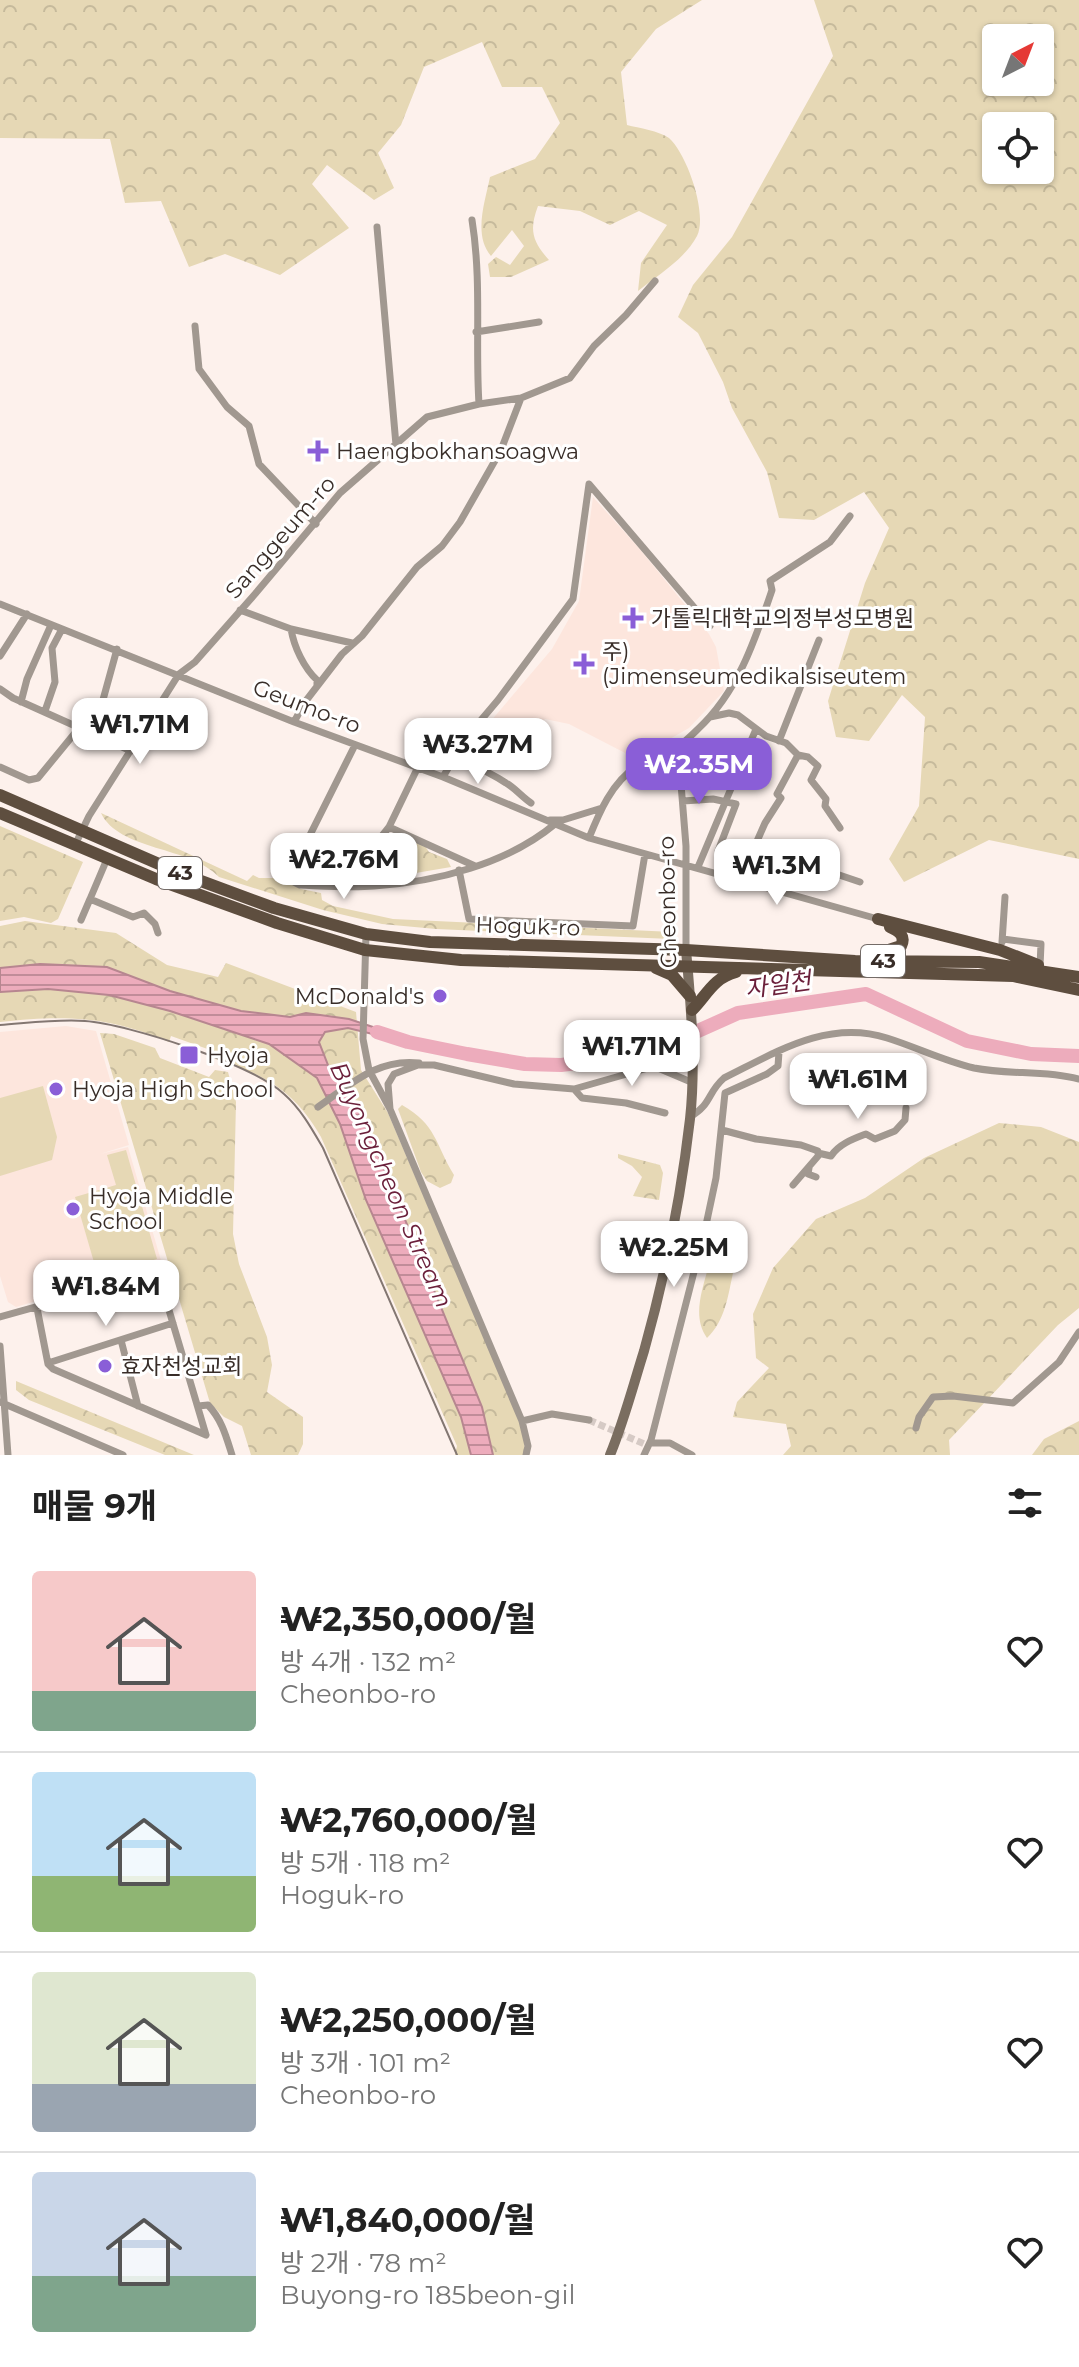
<!DOCTYPE html>
<html lang="ko">
<head>
<meta charset="utf-8">
<style>
  :root { --surface:#fff; --page:#f2f2f2; --text:#222; --muted:#767676; --line:#e0e0e0; --accent:#8a5ed7 }
  body { margin:0; font-family:Montserrat,"Noto Sans KR",sans-serif; background:var(--page); color:var(--text); height:100vh; display:flex; flex-direction:column; font-size:30px; white-space:nowrap }
  * { box-sizing:border-box; margin:0 }
  p { font-size:26px; color:var(--muted) }
  .icon { flex:none; width:44px; height:44px; fill:none; stroke:currentColor; stroke-width:2; stroke-linecap:round; stroke-linejoin:round }
  .map { position:relative; height:1455px; overflow:hidden }
  .panel { display:flex; flex-direction:column; background:var(--surface); flex:1 }
  .panel>* { flex:none }
  .needle { width:52px; rotate:42deg }
  .buttons { position:absolute; left:982px; top:24px; display:grid; gap:16px }
  .buttons a { display:grid; place-items:center; width:72px; height:72px; border-radius:8px; background:var(--surface); box-shadow:0 2px 6px #0004; font-size:40px }
  .price { position:absolute; translate:-50% -68px; padding:0 18px; border-radius:16px; background:#fff; color:#222; font-size:26px; line-height:52px; filter:drop-shadow(0 2px 4px #0008) }
  .price::after { content:''; position:absolute; left:50%; top:48px; width:24px; height:18px; margin-left:-12px; background:inherit; clip-path:polygon(0 0,100% 0,50% 100%) }
  .price.active { background:var(--accent); color:#fff }
  ul { padding:0; list-style:none }
  li { display:flex; align-items:center; gap:24px; height:200px; padding:0 32px }
  li+li { border-top:2px solid var(--line) }
  li span { display:grid; place-items:center; flex:none; width:224px; height:160px; border-radius:8px; color:#555 }
  li>.icon { margin-inline-start:auto }
  span .icon { width:96px; height:96px; fill:#fffc; stroke-width:1 }
  li b { font-size:34px }
  h2 { display:flex; justify-content:space-between; align-items:center; height:96px; padding:0 32px; font-size:34px }
  .map>svg:first-child { display:block }
</style>
</head>
<body>
<div class="map">
<svg width="1079" height="1455" viewBox="0 0 1079 1455">
  <defs>
    <pattern id="forest-crowns" width="20" height="18" patternUnits="userSpaceOnUse" patternTransform="scale(2)"><rect width="20" height="18" fill="#e6d8b5"/><path d="M2 6a3 3 0 1 1 6 0M12 15a3 3 0 1 1 6 0" fill="none" stroke="#c6ba9c"/></pattern>
    <pattern id="water-rules" width="6" height="5" patternUnits="userSpaceOnUse" patternTransform="scale(2)"><rect width="6" height="5" fill="#edacbc"/><path d="M0 2.5h6" fill="none" stroke="#c18c99"/></pattern>
  </defs>
  <rect width="100%" height="100%" fill="#fdf1ec"/>
  <!-- built -->
  <path fill="#fde6dd" d="M593,497l45,50 71,87 7,13 8,44 -35,37 -49,28 -11,-1 -60,-31 -24,-5 -19,21 -20,-1 -22,-10 68,-80 27,-48z
    M66,1026l30,5 33,114 -29,9 28,-7 34,117 -146,43 -8,-5 -8,-26v-244z"/>
  <!-- forest -->
  <path fill="url(#forest-crowns)" fill-rule="evenodd" d="M0,0h702l-46,29 -35,43 6,53c12,3 32,6 42,13 18,16 39,76 28,98 -12,23 -39,39 -59,55l3,-28 26,-38 -28,-14 -29,14 -30,-14 -42,-5c-9,24 -6,35 11,54l-38,17h-21l-2,-13 8,-7 14,8 14,-19 -12,-16 -21,26c-18,-21 -6,-54 -1,-79l45,-18 25,-36 -18,-36h-40l-20,-45 -58,25 -23,58 -23,28 16,35 -20,12 -47,-35 -15,19 37,44 -69,47 -55,-21 -36,13 -28,-66 -36,2 -15,-64 -110,-1z
    M814,0h265v859l-90,-19 -85,42 -15,-23 30,-53 6,-89 -23,-22 -33,46 -33,-4 -8,-36 37,-118 24,-55 -25,-36 -50,28 -35,-2 -12,-46 -35,-64 -9,-26 -25,-49 -20,-16 15,-32 39,-48 101,-181zM996,38h44v44h-44zM996,126h44v44h-44z
    M101,813l146,68 6,-6 6,3h26l16,11 20,4 1,7 11,6 60,13 280,13 -2,7 -235,-10 -54,-5 -59,-14 -104,-33c-29,-31 -100,-26 -118,-64z
    M0,826l83,36 -25,57 -7,4 -27,-6 -24,4z
    M395,832l30,14 4,6 18,7 4,8 -88,15c8,-17 14,-40 32,-50z
    M25,921l91,12 51,32 51,12 8,-14 130,49 5,58 27,43 130,304 6,17 1,21h-70l2,-9 -136,-309c-26,-46 -57,-63 -106,-78l1,-7 -45,-16 -2,6c-61,-26 -104,-27 -169,-20v-96z
    M100,1033l14,1 41,14 5,10 49,19 6,-7 13,2 8,30 -3,132 6,30 28,73 5,28 -5,27 36,25v27l-5,11h-47l-9,-29 -18,-9 -14,-14z
    M402,1105c35,20 33,39 52,70l-3,8 -11,5 -13,-7 -6,-9 -23,-63z
    M999,1123l42,4 38,15v166l-21,17 -109,115 1,15h-167l8,-9 -5,-22 -53,-7 4,-15 32,-34 -13,-10 -3,-44 20,-46 43,-49 49,-21 59,-40z
    M618,1154l42,11 3,8 -4,27 -26,-4 9,-19 -10,-11 -14,-8z
    M720,1263l13,10c-5,23 -8,48 -26,65 -15,-21 -5,-47 1,-70z
    M16,1381l178,74h-29l-136,-55 -13,-10z
    M1079,1421v34h-47l12,-16z"/>
  <!-- pitch -->
  <path fill="#e6d8b5" d="M43,1086l14,51 -5,23 -52,16v-78z
    M126,1150l31,109 -59,17 -23,-79 41,-12 -9,-30z"/>
  <!-- water -->
  <path fill="url(#water-rules)" stroke="#b78690" stroke-width="2" d="M40,964l67,3 63,24 71,20 49,6 16,-4 43,6 45,15 -1,5 -45,-11 -23,4 -6,10 9,23 30,44 18,40 106,258 11,48h-22l-10,-38 -95,-217 -26,-76 -23,-46 -48,-34 -99,-33 -61,-16 -61,-6 -48,3v-24z"/>
  <g fill="none" stroke-linecap="round" stroke-linejoin="round">
    <!-- river -->
    <path stroke="#edacbc" stroke-width="14" d="M377,1032l31,10 59,12 58,10 36,1 64,-8 37,-10 76,-34 128,-19 101,47 64,13 48,2"/>
    <!-- minor-tunnel -->
    <path stroke="#d6cac5" stroke-width="7" stroke-dasharray="7 3.5" stroke-linecap="butt" d="M589,1420l60,26"/>
    <!-- minor -->
    <path stroke="#a19890" stroke-width="7" d="M472,220c10,62 3,123 7,184
      M377,227l19,218
      M195,326l4,43 28,38 22,19 10,38 57,60
      M476,332l63,-10
      M0,604l294,118 149,55 146,61 289,81
      M240,610l51,19 61,14
      M291,629c3,18 13,39 26,51v5
      M0,656l27,-42
      M0,689l13,9 118,53
      M21,702l6,-23 24,-54
      M45,711l10,-29 -3,-34 10,-19
      M710,717l19,-4 9,2 28,21 20,7 12,12 -21,39 4,4 -16,25 -25,57
      M294,722l11,-20 37,-48 20,-18 55,-69 25,-21 18,-24 41,-72 20,-52
      M465,739c10,35 14,26 41,44 9,5 16,14 25,20
      M779,741l40,-101
      M355,745l-63,126 2,11 6,3c24,1 50,3 74,1 62,-4 133,-22 181,-62
      M678,747l8,99v104
      M798,755l10,2 10,9 -7,14 15,19 -1,7 15,22
      M0,767l29,13 9,-2 41,-50 12,-5 10,-16 16,-58
      M443,777l22,-38 33,-39 75,-101 16,-115 121,142
      M683,801l30,-2 23,5 -18,47
      M550,820h13l39,-12
      M389,827l86,39
      M589,838c10,-25 23,-56 47,-71 5,-3 12,-3 17,-5 17,-7 32,-20 45,-33 40,-37 57,-89 74,-139l-2,-9 60,-39 20,-26
      M75,845l14,-29 90,-142 16,-12 60,-68 85,-101 87,-76 52,-13 42,-6 49,-20 24,-32 32,-31 29,-34
      M756,847l104,35
      M107,859l-17,40 43,18 11,-4 11,11 3,9
      M698,867l58,-138
      M459,870l10,49 164,7 12,-72
      M354,886l16,-35 19,-24 29,-60
      M81,920l9,-21
      M366,934l-3,105 6,31 21,39 -2,-25 6,-10 24,-9h16l80,19 60,5 8,9 44,5 39,10
      M1003,939l38,5 -1,22
      M1002,942l3,-45
      M574,1089l74,-21h10l33,14
      M318,1107c32,-22 59,-49 101,-44
      M390,1109l132,312 30,-7 37,6
      M690,1117c22,-13 17,-24 34,-39 51,-25 103,-59 163,-40 29,9 57,23 87,30 35,7 70,2 105,11
      M722,1130l34,9 45,6 17,6 1,4 -26,30
      M818,1153l13,3c8,-12 22,-17 35,-22l9,5 20,-8 10,-11 1,-12
      M809,1168l-1,6 8,3
      M37,1308l11,56 5,5 153,66
      M0,1317l158,-44 48,162
      M121,1340l17,66
      M0,1346l8,109
      M48,1363l125,-40
      M0,1402l123,53
      M198,1406l10,-1c14,15 18,31 24,50
      M522,1421l6,25 -2,9
      M916,1428l3,-11 14,-20 20,-1 60,7 46,-41 20,-30
      M650,1443h20l22,12
      M644,1455l7,-15 55,-215 10,-47 9,-85 42,-19 11,-8 1,-14"/>
    <!-- secondary -->
    <path stroke="#7a6d60" stroke-width="10" d="M610,1455c14,-34 23,-69 34,-104 21,-75 37,-154 46,-232 6,-54 1,-115 -4,-169"/>
    <!-- primary -->
    <path stroke="#5e4e3f" stroke-width="12" d="M0,795l182,79 92,34 92,26 64,8 256,8 169,11 124,1 100,15
      M0,813l156,66 121,44 88,27 96,10 552,16 66,14
      M878,919l122,31 38,15
      M867,957l34,-11c5,-10 -2,-15 -11,-19
      M656,968l16,7 18,21
      M692,1010c15,-15 21,-32 44,-38"/>
    <!-- tram -->
    <path stroke="#837772" stroke-width="2" d="M0,1025c28,-2 57,-6 85,-4 44,3 168,44 199,73 17,15 28,35 39,54l134,307"/>
  </g>
  <!-- markers -->
  <g fill="#8a5ed7" stroke="#fff" stroke-width="3">
    <path d="M314 439h8v8h8v8h-8v8h-8v-8h-8v-8h8z"/>
    <path d="M629 606h8v8h8v8h-8v8h-8v-8h-8v-8h8z"/>
    <path d="M580 652h8v8h8v8h-8v8h-8v-8h-8v-8h8z"/>
    <circle cx="440" cy="996" r="8"/>
    <rect x="179" y="1045" width="20" height="20" rx="4"/>
    <circle cx="56" cy="1089" r="8"/>
    <circle cx="73" cy="1209" r="8"/>
    <circle cx="105" cy="1366" r="8"/>
  </g>
  <g text-anchor="middle" stroke-width="6" stroke-linejoin="round" paint-order="stroke">
    <!-- shield labels -->
    <g fill="#fff" stroke="#746c68" stroke-width="2">
      <rect x="158" y="857" width="44" height="32" rx="6"/>
      <rect x="861" y="945" width="44" height="32" rx="6"/>
    </g>
    <g font-size="20" font-weight="bold" fill="#382d28">
      <text x="180" y="880">43</text>
      <text x="883" y="968">43</text>
    </g>
    <!-- poi labels -->
    <g font-size="22" fill="#382d28" stroke="#fff" text-anchor="start">
      <text x="336" y="459">Haengbokhansoagwa</text>
      <text x="651" y="626">가톨릭대학교의정부성모병원</text>
      <text x="602" y="659">주)<tspan x="602" dy="25">(Jimenseumedikalsiseutem</tspan></text>
      <text x="424" y="1004" text-anchor="end">McDonald's</text>
      <text x="207" y="1063">Hyoja</text>
      <text x="72" y="1097">Hyoja High School</text>
      <text x="89" y="1204">Hyoja Middle<tspan x="89" dy="25">School</tspan></text>
      <text x="121" y="1374">효자천성교회</text>
    </g>
    <!-- street labels -->
    <g font-size="22" fill="#382d28" stroke="#fff">
      <text transform="translate(280 537) rotate(-49)" y="8">Sanggeum-ro</text>
      <text transform="translate(307 706) rotate(21)" y="8">Geumo-ro</text>
      <text transform="translate(667 902) rotate(-91)" y="8">Cheonbo-ro</text>
      <text transform="translate(528 926) rotate(2)" y="8">Hoguk-ro</text>
    </g>
    <!-- water labels -->
    <g font-size="24" font-style="italic" fill="#6b203b" stroke="#fff">
      <text transform="translate(778 985) rotate(-8)" y="8">자일천</text>
      <text transform="translate(391 1185) rotate(66)" y="8">Buyongcheon Stream</text>
    </g>
  </g>
</svg>
<div class="buttons">
<a><svg class="needle" viewBox="-14 -14 28 28"><path d="M0-13l5 13h-10z" fill="#e53935"/><path d="M0 13l5-13h-10z" fill="#767676"/></svg></a>
<a><svg class="icon" aria-label="locate" viewBox="0 0 24 24"><circle cx="12" cy="12" r="6"/><path d="M12 2v4M12 18v4M2 12h4M18 12h4"/></svg></a>
</div>
<b class="price" style="left:140px;top:766px">₩1.71M</b>
<b class="price" style="left:478px;top:786px">₩3.27M</b>
<b class="price active" style="left:699px;top:806px">₩2.35M</b>
<b class="price" style="left:344px;top:901px">₩2.76M</b>
<b class="price" style="left:777px;top:907px">₩1.3M</b>
<b class="price" style="left:632px;top:1088px">₩1.71M</b>
<b class="price" style="left:858px;top:1121px">₩1.61M</b>
<b class="price" style="left:674px;top:1289px">₩2.25M</b>
<b class="price" style="left:106px;top:1328px">₩1.84M</b>
</div>
<section class="panel">
<h2>매물 9개<svg class="icon" aria-label="filters" viewBox="0 0 24 24"><path d="M4 7h16M4 17h16"/><circle cx="9" cy="7" r="2"/><circle cx="15" cy="17" r="2"/></svg></h2>
<ul>
<li><span style="background:linear-gradient(#f6c9c9 75%,#7fa58c 0)"><svg class="icon" aria-label="home" viewBox="0 0 24 24"><path d="M3 11l9-7 9 7M6 9v11h12V9"/></svg></span><div><b>₩2,350,000/월</b><p>방 4개 · 132 m²</p><p>Cheonbo-ro</p></div><svg class="icon" aria-label="heart" viewBox="0 0 24 24"><path d="M12 20l-8-8c-3-5 5-10 8-4 3-6 11-1 8 4z"/></svg></li>
<li><span style="background:linear-gradient(#bfe0f5 65%,#8fb573 0)"><svg class="icon" aria-label="home" viewBox="0 0 24 24"><path d="M3 11l9-7 9 7M6 9v11h12V9"/></svg></span><div><b>₩2,760,000/월</b><p>방 5개 · 118 m²</p><p>Hoguk-ro</p></div><svg class="icon" aria-label="heart" viewBox="0 0 24 24"><path d="M12 20l-8-8c-3-5 5-10 8-4 3-6 11-1 8 4z"/></svg></li>
<li><span style="background:linear-gradient(#dfe7d0 70%,#9aa5b1 0)"><svg class="icon" aria-label="home" viewBox="0 0 24 24"><path d="M3 11l9-7 9 7M6 9v11h12V9"/></svg></span><div><b>₩2,250,000/월</b><p>방 3개 · 101 m²</p><p>Cheonbo-ro</p></div><svg class="icon" aria-label="heart" viewBox="0 0 24 24"><path d="M12 20l-8-8c-3-5 5-10 8-4 3-6 11-1 8 4z"/></svg></li>
<li><span style="background:linear-gradient(#c9d6e8 65%,#7fa58c 0)"><svg class="icon" aria-label="home" viewBox="0 0 24 24"><path d="M3 11l9-7 9 7M6 9v11h12V9"/></svg></span><div><b>₩1,840,000/월</b><p>방 2개 · 78 m²</p><p>Buyong-ro 185beon-gil</p></div><svg class="icon" aria-label="heart" viewBox="0 0 24 24"><path d="M12 20l-8-8c-3-5 5-10 8-4 3-6 11-1 8 4z"/></svg></li>
</ul>
</section>
</body>
</html>
